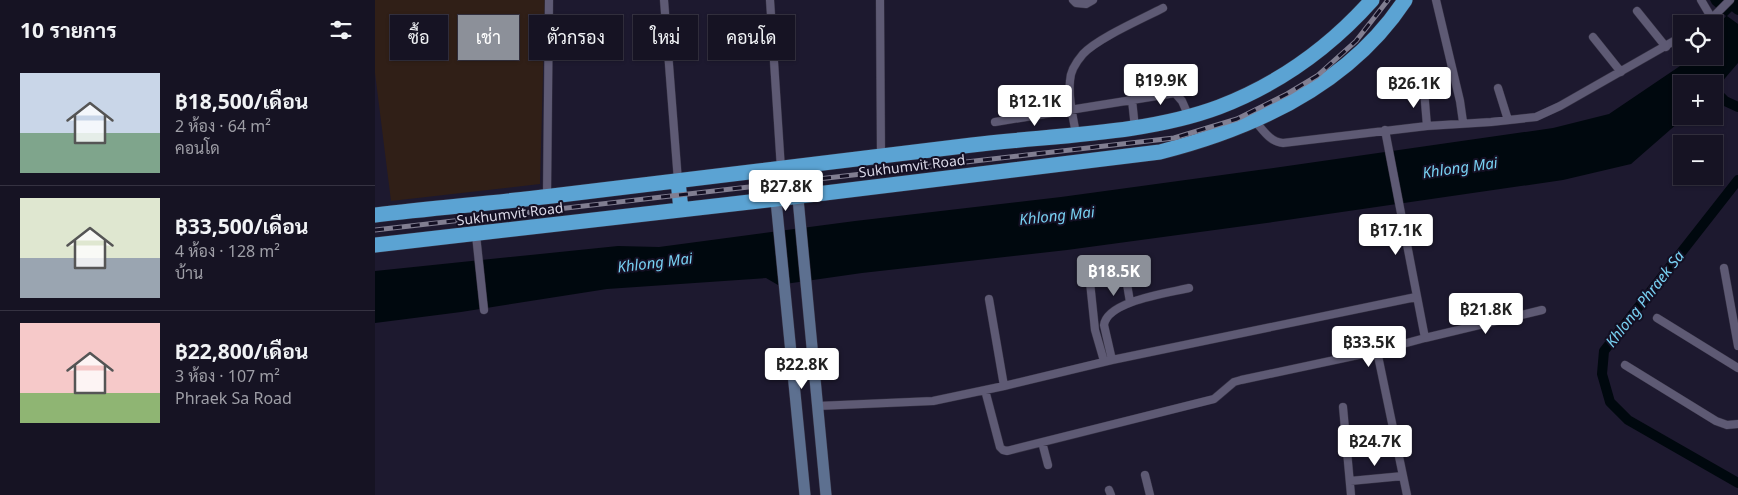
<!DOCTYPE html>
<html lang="th">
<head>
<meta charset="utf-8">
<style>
  :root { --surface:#161323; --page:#232030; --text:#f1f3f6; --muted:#9e9ea6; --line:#353241; --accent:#8c9099 }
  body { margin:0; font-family:"Noto Sans",Sarabun,sans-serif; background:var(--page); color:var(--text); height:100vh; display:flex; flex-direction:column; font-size:19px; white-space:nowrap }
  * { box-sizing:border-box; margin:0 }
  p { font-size:16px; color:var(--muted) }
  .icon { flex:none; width:28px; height:28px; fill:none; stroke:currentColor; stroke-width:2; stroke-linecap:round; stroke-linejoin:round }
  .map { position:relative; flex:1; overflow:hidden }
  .sheet { display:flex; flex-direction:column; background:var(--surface); width:375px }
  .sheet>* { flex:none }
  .top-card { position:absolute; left:15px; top:15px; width:475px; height:45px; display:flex; gap:10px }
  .tools { position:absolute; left:1298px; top:15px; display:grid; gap:10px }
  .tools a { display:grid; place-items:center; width:50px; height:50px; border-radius:0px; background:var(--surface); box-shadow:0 1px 4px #0004,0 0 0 1px var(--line); font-size:25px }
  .price { position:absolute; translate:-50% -42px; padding:0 11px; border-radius:5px; background:#fff; color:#222; font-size:16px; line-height:32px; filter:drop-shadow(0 1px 2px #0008) }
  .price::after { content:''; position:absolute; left:50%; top:30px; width:15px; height:11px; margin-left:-8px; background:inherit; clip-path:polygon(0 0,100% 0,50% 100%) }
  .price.active { background:var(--accent); color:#fff }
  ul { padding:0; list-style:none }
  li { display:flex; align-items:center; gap:15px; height:125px; padding:0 20px }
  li+li { border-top:1px solid var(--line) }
  li span { display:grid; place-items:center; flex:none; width:140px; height:100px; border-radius:0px; color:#555 }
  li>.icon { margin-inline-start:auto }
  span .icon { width:60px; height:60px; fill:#fffc; stroke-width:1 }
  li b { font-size:21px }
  h2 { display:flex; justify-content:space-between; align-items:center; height:60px; padding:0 20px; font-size:21px }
  .chip { padding:0 18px; border-radius:0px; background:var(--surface); box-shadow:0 1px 4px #0004,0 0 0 1px var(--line); font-size:18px; line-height:45px }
  .chip.active { background:var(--accent); color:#fff }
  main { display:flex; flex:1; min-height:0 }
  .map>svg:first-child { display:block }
</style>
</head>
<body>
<main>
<section class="sheet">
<h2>10 รายการ<svg class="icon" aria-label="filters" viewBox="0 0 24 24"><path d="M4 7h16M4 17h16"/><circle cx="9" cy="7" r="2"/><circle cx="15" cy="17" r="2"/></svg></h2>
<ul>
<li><span style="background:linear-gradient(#c9d6e8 60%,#7fa58c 0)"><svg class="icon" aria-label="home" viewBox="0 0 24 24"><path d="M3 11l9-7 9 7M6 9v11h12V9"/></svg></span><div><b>฿18,500/เดือน</b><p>2 ห้อง · 64 m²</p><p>คอนโด</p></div></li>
<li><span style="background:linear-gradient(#dfe7d0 60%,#9aa5b1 0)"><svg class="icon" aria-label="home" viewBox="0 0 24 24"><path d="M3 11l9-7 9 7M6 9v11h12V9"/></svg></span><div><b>฿33,500/เดือน</b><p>4 ห้อง · 128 m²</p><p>บ้าน</p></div></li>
<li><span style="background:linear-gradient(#f6c9c9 70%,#8fb573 0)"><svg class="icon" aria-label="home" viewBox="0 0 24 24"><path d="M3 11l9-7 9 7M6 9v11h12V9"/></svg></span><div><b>฿22,800/เดือน</b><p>3 ห้อง · 107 m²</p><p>Phraek Sa Road</p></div></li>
</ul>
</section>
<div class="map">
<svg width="1363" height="495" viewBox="0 0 1363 495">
  <rect width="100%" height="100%" fill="#1d192f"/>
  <!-- education -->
  <path fill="#301f17" d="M0,0h170l-5,184 -149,17 -16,-128z"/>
  <!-- water -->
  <path fill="#00080e" d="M1335,0h28v5l-11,11 11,8v39l-24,28v-7h-33v32h5l-55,48 -68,16 -290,42 -206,28 -205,23 -84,12 -12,-7 -159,11 -146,23 -86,11v-52l243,-25 41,1 196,-26 206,-24 205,-28 287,-41 56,-14 71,-48 9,-10h25v-26l12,-14 -14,-12z"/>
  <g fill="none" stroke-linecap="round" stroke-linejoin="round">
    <!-- canal -->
    <path stroke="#00080e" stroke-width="10" d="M1351,0l12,10
      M1339,90l11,11 13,6
      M1363,180l-134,171 -2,23 8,28 18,18 110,63"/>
    <defs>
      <path id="street" d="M289,0l14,181
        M395,0l11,169
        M505,0l1,157
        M698,0l3,3 10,1 7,-4
        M1061,0l24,101 3,21
        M1326,0l10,17
        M1262,11l29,36
        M1326,24l14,-9 15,-15
        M1218,37l28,35
        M1123,88l10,32
        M1049,90l3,36
        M757,100l43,-7 7,8 7,16
        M880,121c8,9 15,21 28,22l144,-17 64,-4 45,-5 24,-11 121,-69
        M620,122l137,-22 3,28
        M701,134c-3,-18 -8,-35 -6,-53 0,-10 7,-20 13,-27 15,-16 59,-35 80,-46
        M172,196l2,-196
        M101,235l8,75
        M713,263l7,67 9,31
        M1349,268l14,78
        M751,278l4,24
        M614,299l15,87
        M1282,318l81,50
        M1050,338l117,-28
        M1002,351l30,144
        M737,360l-8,-35c3,-24 64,-32 85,-37
        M1250,365l91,56 11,4 11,-1
        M610,390l15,57 3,3 4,1 207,-52 20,-17 7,-2 136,-29 48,-13 -40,-208
        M442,406l116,-5 71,-15 108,-26 304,-63
        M968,407l8,88
        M667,442l6,23
        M770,475l5,20
        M975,481l53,-5
        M734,490l2,5"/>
      <path id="secondary" d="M420,167l31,328
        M398,170l32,325"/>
      <path id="highway" d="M303,181l3,29
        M0,215c59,-7 118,-12 177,-19 140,-16 280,-33 420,-51 80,-10 172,-10 247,-38 60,-23 111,-60 153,-107
        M0,245l401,-46 384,-47c95,-24 189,-67 245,-152"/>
    </defs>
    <!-- street casing -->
    <use href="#street" stroke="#363244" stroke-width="9"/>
    <!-- secondary casing -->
    <use href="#secondary" stroke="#363244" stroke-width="12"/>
    <!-- highway casing -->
    <use href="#highway" stroke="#363244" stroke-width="16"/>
    <!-- street -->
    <use href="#street" stroke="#5e5a74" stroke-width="8"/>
    <!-- secondary -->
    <use href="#secondary" stroke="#5d7090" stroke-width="11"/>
    <!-- highway -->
    <use href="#highway" stroke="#5ba3d3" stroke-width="15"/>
    <defs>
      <path id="rail" d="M0,230l799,-92 63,-19 50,-25 30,-18 39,-35 32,-41"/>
    </defs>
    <!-- rail casing -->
    <use href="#rail" stroke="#817e91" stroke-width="5"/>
    <!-- rail -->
    <use href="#rail" stroke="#141024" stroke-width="3" stroke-dasharray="9" stroke-linecap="butt"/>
  </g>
  <g text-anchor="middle" stroke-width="4" stroke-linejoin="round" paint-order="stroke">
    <!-- street labels -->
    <g font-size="14" fill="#d8d6e5" stroke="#141024">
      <text transform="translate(537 166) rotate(-7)" y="5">Sukhumvit Road</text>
      <text transform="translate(135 214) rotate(-7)" y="5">Sukhumvit Road</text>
    </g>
    <!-- water labels -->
    <g font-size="15" font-style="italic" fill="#78d1f2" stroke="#141024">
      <text transform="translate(1085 168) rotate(-8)" y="5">Khlong Mai</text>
      <text transform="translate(682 216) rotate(-6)" y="5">Khlong Mai</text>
      <text transform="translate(280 263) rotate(-7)" y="5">Khlong Mai</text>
      <text transform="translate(1270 299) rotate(-52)" y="5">Khlong Phraek Sa</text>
    </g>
  </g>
</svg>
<div class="tools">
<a><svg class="icon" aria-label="locate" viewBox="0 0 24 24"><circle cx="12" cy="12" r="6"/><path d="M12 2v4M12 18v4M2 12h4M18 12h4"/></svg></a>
<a>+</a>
<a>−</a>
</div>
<b class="price" style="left:786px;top:106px">฿19.9K</b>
<b class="price" style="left:1039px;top:109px">฿26.1K</b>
<b class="price" style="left:660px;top:127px">฿12.1K</b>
<b class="price" style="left:411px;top:212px">฿27.8K</b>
<b class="price" style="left:1021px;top:256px">฿17.1K</b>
<b class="price active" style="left:739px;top:297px">฿18.5K</b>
<b class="price" style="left:1111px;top:335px">฿21.8K</b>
<b class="price" style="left:994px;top:368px">฿33.5K</b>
<b class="price" style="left:427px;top:390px">฿22.8K</b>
<b class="price" style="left:1000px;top:467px">฿24.7K</b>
<div class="top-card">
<a class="chip">ซื้อ</a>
<a class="chip active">เช่า</a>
<a class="chip">ตัวกรอง</a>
<a class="chip">ใหม่</a>
<a class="chip">คอนโด</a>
</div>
</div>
</main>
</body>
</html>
